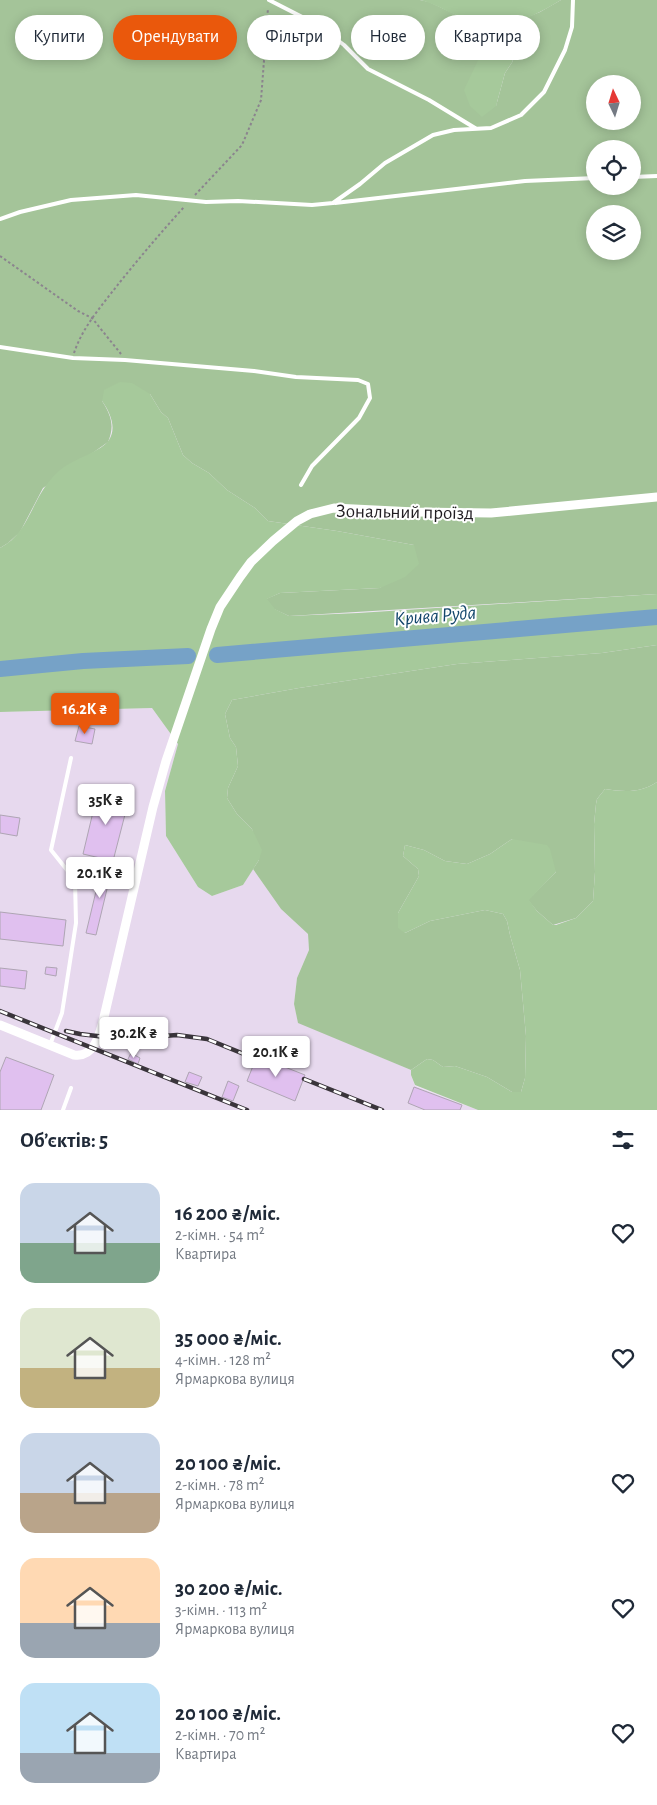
<!DOCTYPE html>
<html lang="uk">
<head>
<meta charset="utf-8">
<style>
  :root { --surface:#fff; --page:#f6f6f7; --text:#1f2937; --muted:#747a83; --accent:#ea580c }
  body { margin:0; font-family:"Alegreya Sans",sans-serif; background:var(--page); color:var(--text); height:100vh; display:flex; flex-direction:column; font-size:19px; white-space:nowrap }
  * { box-sizing:border-box; margin:0 }
  p { font-size:16px; color:var(--muted) }
  .icon { flex:none; width:28px; height:28px; fill:none; stroke:currentColor; stroke-width:2; stroke-linecap:round; stroke-linejoin:round }
  .map { position:relative; height:1110px; overflow:hidden }
  .sheet { display:flex; flex-direction:column; background:var(--surface); flex:1 }
  .sheet>* { flex:none }
  .hud { position:absolute; left:15px; top:15px; width:628px; height:45px; display:flex; gap:10px }
  .needle { width:32px; rotate:356deg }
  .buttons { position:absolute; left:586px; top:75px; display:grid; gap:10px }
  .buttons a { display:grid; place-items:center; width:55px; height:55px; border-radius:50%; background:var(--surface); box-shadow:0 2px 12px #0003; font-size:25px }
  .price { position:absolute; translate:-50% -42px; padding:0 11px; border-radius:5px; background:#fff; color:#222; font-size:16px; line-height:32px; filter:drop-shadow(0 1px 2px #0008) }
  .price::after { content:''; position:absolute; left:50%; top:30px; width:15px; height:11px; margin-left:-8px; background:inherit; clip-path:polygon(0 0,100% 0,50% 100%) }
  .price.current { background:var(--accent); color:#fff }
  ul { padding:0; list-style:none }
  li { display:flex; align-items:center; gap:15px; height:125px; padding:0 20px }
  li span { display:grid; place-items:center; flex:none; width:140px; height:100px; border-radius:15px; color:#555 }
  li>.icon { margin-inline-start:auto }
  span .icon { width:60px; height:60px; fill:#fffc; stroke-width:1 }
  li b { font-size:21px }
  h2 { display:flex; justify-content:space-between; align-items:center; height:60px; padding:0 20px; font-size:21px }
  .tag { padding:0 18px; border-radius:22px; background:var(--surface); box-shadow:0 2px 12px #0003; font-size:18px; line-height:45px }
  .tag.current { background:var(--accent); color:#fff }
  .map>svg:first-child { display:block }
</style>
</head>
<body>
<div class="map">
<svg width="657" height="1110" viewBox="0 0 657 1110">
  <rect width="100%" height="100%" fill="#f0e7f5"/>
  <!-- built -->
  <path fill="#e7d9ee" d="M152,708l26,36 -13,47 1,45 32,51 14,9 31,-11 10,-16 28,40 27,25 1,16 -12,28 -3,26 4,18 113,48v5l4,11 63,24h-478v-398z"/>
  <!-- green -->
  <path fill="#a4c499" fill-rule="evenodd" d="M0,0h420l9,2 28,13 29,9h24l30,-12 21,-12h96v594l-368,22 -15,-7 -8,-10 14,-6 100,-5 34,-43 -77,-14 -69,-10 -13,-13 -28,-18 -18,-17 -17,-10 -9,-8 -15,-37 -7,-6 -11,-18 -48,7c9,14 13,25 6,41l-65,46 -23,44 -12,11 -8,5zM504,49l9,12 -8,12 -9,33zM595,84h37v37h-37zM595,149h37v37h-37zM595,214h37v37h-37z
    M657,645v137c-16,11 -33,10 -52,7l-8,10 -1,5 -2,20 1,48 -2,29 -17,17 -23,7 -16,-14 -9,-11 28,-28 -44,-33 -22,15 -23,10 -22,-3 -21,-11 -19,-5 -2,11 15,13 1,7 -21,37 7,20 25,-12 55,-11 18,4 4,7 3,14 10,35 6,66 -1,42 -4,14h-9l-25,-15 -32,-11 -12,1 -10,-7 -6,-1 -16,11 -113,-47 -4,-19 3,-26 12,-28 -1,-16 -27,-25 -28,-40 6,-9 -7,-31 -15,-15 -10,-16 1,-10 10,-22 -2,-19 -6,-9 -5,-24 7,-14 67,-12 158,-24 145,-11z"/>
  <!-- forest -->
  <path fill="#a6c99b" d="M420,0h141c-37,23 -63,32 -105,15 -12,-5 -23,-12 -36,-15z
    M487,49h18l8,12 -8,12 -9,33 -14,11 -12,-11 -6,-16 18,-38z
    M120,382l12,1 18,11 11,18 7,6 15,37 9,8 17,10 18,17 28,18 13,13 69,10 77,14 5,19 -14,13 -25,11 -100,5 -13,6 8,10 14,7 69,-3 299,-19v51l-55,8 -145,11 -158,24 -67,12 -7,14 5,24 6,9 2,19 -10,22 -1,10 10,16 15,15 10,21 -3,10 -16,25 -31,11 -14,-9 -32,-51 -1,-45 13,-47 -26,-36 -152,4v-164c29,-15 31,-47 52,-70 4,-5 11,-11 17,-14 11,-7 32,-13 40,-24 8,-12 1,-28 -7,-39l2,-11z
    M657,782v328h-179l-63,-25 -4,-10v-5l16,-11 6,1 10,7 12,-1 32,11 25,15h9l4,-14 1,-42 -6,-66 -10,-35 -3,-14 -4,-7 -18,-4 -55,11 -25,12 -7,-5v-15l21,-37 -1,-7 -15,-13 2,-11 19,5 21,11 22,3 23,-10 22,-15 35,6 3,4 6,23 -27,28 8,11 16,14h3l20,-7 17,-17 2,-29 -1,-48 2,-20 1,-5 8,-10c19,3 36,4 52,-7z"/>
  <g fill="none" stroke-linecap="round" stroke-linejoin="round">
    <!-- river -->
    <path stroke="#76a2c7" stroke-width="16" d="M217,655l440,-38
      M0,669l83,-8 105,-5"/>
  </g>
  <!-- building -->
  <path fill="#e0c0ef" stroke="#aea5b3" d="M79,726l16,3 -3,15 -17,-3z
    M98,791l31,8 -16,62 -30,-7z
    M0,815l20,3 -3,18 -17,-3z
    M103,862l10,2 -17,71 -10,-2z
    M0,912l66,8 -3,26 -63,-7z
    M46,967l11,1 -1,8 -11,-2z
    M0,968l27,3 -2,18 -25,-3z
    M131,1053l9,5 -2,6 -10,-5z
    M257,1056l48,19 -10,26 -48,-20z
    M6,1057l48,18 -13,35h-41v-38z
    M189,1072l13,5 -4,9 -13,-4z
    M228,1081l11,5 -6,15 -11,-4z
    M414,1087l48,18 -2,5h-35l-17,-7z"/>
  <g fill="none" stroke-linecap="round" stroke-linejoin="round">
    <!-- path -->
    <path stroke="#8b848e" stroke-width="2" stroke-dasharray="2.5 2.5" stroke-linecap="butt" d="M195,195l47,-50 19,-45 7,-92
      M0,256l78,55 14,7 29,36
      M74,353c9,-27 29,-49 46,-71 21,-26 42,-51 65,-76"/>
    <!-- service -->
    <path stroke="#fff" stroke-width="4" d="M269,0l47,24 28,21 24,24 61,31 46,28
      M632,177l25,-1
      M335,203l190,-22 70,-3
      M0,219l20,-7 51,-12 65,-5 70,7 32,-1 74,4 21,-2 27,-19 25,-21 48,-28 21,-5 37,-2 30,-13 23,-23 21,-42 7,-23 1,-27
      M0,347l73,11 52,2 129,11 42,6 62,3 10,4 2,14 -11,20 -47,48 -11,19
      M50,1045l12,-32 14,-90 -1,-43 -24,-30 20,-92
      M63,1110l8,-22"/>
    <!-- tertiary -->
    <path stroke="#fff" stroke-width="9" d="M0,1025l74,30c21,3 26,-22 30,-38l49,-210 13,-46 45,-132 9,-22 20,-30 11,-15 22,-21 24,-20 13,-7 24,-6 81,4 76,1 166,-16"/>
    <defs>
      <path id="rail" d="M0,1011l247,99
        M66,1031l14,3 42,5 55,-4 30,4 49,20
        M304,1079l78,31"/>
    </defs>
    <!-- rail casing -->
    <use href="#rail" stroke="#3a353b" stroke-width="4.5"/>
    <!-- rail -->
    <use href="#rail" stroke="#fff" stroke-width="2.5" stroke-dasharray="8" stroke-linecap="butt"/>
  </g>
  <g text-anchor="middle" stroke-width="4" stroke-linejoin="round" paint-order="stroke">
    <!-- street labels -->
    <g font-size="19" fill="#211d22" stroke="#fff">
      <text transform="translate(405 511) rotate(1)" y="7">Зональний проїзд</text>
    </g>
    <!-- water labels -->
    <g font-size="20" font-style="italic" fill="#13466b" stroke="#fff">
      <text transform="translate(435 615) rotate(-5)" y="7">Крива Руда</text>
    </g>
  </g>
</svg>
<div class="buttons">
<a><svg class="needle" viewBox="-14 -14 28 28"><path d="M0-13l5 13h-10z" fill="#e53935"/><path d="M0 13l5-13h-10z" fill="#747a83"/></svg></a>
<a><svg class="icon" aria-label="locate" viewBox="0 0 24 24"><circle cx="12" cy="12" r="6"/><path d="M12 2v4M12 18v4M2 12h4M18 12h4"/></svg></a>
<a><svg class="icon" aria-label="layers" viewBox="0 0 24 24"><path d="M12 4l9 5-9 5-9-5zM3 14l9 5 9-5"/></svg></a>
</div>
<b class="price current" style="left:85px;top:735px">16.2K ₴</b>
<b class="price" style="left:106px;top:826px">35K ₴</b>
<b class="price" style="left:100px;top:899px">20.1K ₴</b>
<b class="price" style="left:134px;top:1059px">30.2K ₴</b>
<b class="price" style="left:276px;top:1078px">20.1K ₴</b>
<div class="hud">
<a class="tag">Купити</a>
<a class="tag current">Орендувати</a>
<a class="tag">Фільтри</a>
<a class="tag">Нове</a>
<a class="tag">Квартира</a>
</div>
</div>
<section class="sheet">
<h2>Об’єктів: 5<svg class="icon" aria-label="filters" viewBox="0 0 24 24"><path d="M4 7h16M4 17h16"/><circle cx="9" cy="7" r="2"/><circle cx="15" cy="17" r="2"/></svg></h2>
<ul>
<li><span style="background:linear-gradient(#c9d6e8 60%,#7fa58c 0)"><svg class="icon" aria-label="home" viewBox="0 0 24 24"><path d="M3 11l9-7 9 7M6 9v11h12V9"/></svg></span><div><b>16 200 ₴/міс.</b><p>2-кімн. · 54 m²</p><p>Квартира</p></div><svg class="icon" aria-label="heart" viewBox="0 0 24 24"><path d="M12 20l-8-8c-3-5 5-10 8-4 3-6 11-1 8 4z"/></svg></li>
<li><span style="background:linear-gradient(#dfe7d0 60%,#c2b280 0)"><svg class="icon" aria-label="home" viewBox="0 0 24 24"><path d="M3 11l9-7 9 7M6 9v11h12V9"/></svg></span><div><b>35 000 ₴/міс.</b><p>4-кімн. · 128 m²</p><p>Ярмаркова вулиця</p></div><svg class="icon" aria-label="heart" viewBox="0 0 24 24"><path d="M12 20l-8-8c-3-5 5-10 8-4 3-6 11-1 8 4z"/></svg></li>
<li><span style="background:linear-gradient(#c9d6e8 60%,#b9a48a 0)"><svg class="icon" aria-label="home" viewBox="0 0 24 24"><path d="M3 11l9-7 9 7M6 9v11h12V9"/></svg></span><div><b>20 100 ₴/міс.</b><p>2-кімн. · 78 m²</p><p>Ярмаркова вулиця</p></div><svg class="icon" aria-label="heart" viewBox="0 0 24 24"><path d="M12 20l-8-8c-3-5 5-10 8-4 3-6 11-1 8 4z"/></svg></li>
<li><span style="background:linear-gradient(#ffd9b3 65%,#9aa5b1 0)"><svg class="icon" aria-label="home" viewBox="0 0 24 24"><path d="M3 11l9-7 9 7M6 9v11h12V9"/></svg></span><div><b>30 200 ₴/міс.</b><p>3-кімн. · 113 m²</p><p>Ярмаркова вулиця</p></div><svg class="icon" aria-label="heart" viewBox="0 0 24 24"><path d="M12 20l-8-8c-3-5 5-10 8-4 3-6 11-1 8 4z"/></svg></li>
<li><span style="background:linear-gradient(#bfe0f5 70%,#9aa5b1 0)"><svg class="icon" aria-label="home" viewBox="0 0 24 24"><path d="M3 11l9-7 9 7M6 9v11h12V9"/></svg></span><div><b>20 100 ₴/міс.</b><p>2-кімн. · 70 m²</p><p>Квартира</p></div><svg class="icon" aria-label="heart" viewBox="0 0 24 24"><path d="M12 20l-8-8c-3-5 5-10 8-4 3-6 11-1 8 4z"/></svg></li>
</ul>
</section>
</body>
</html>
